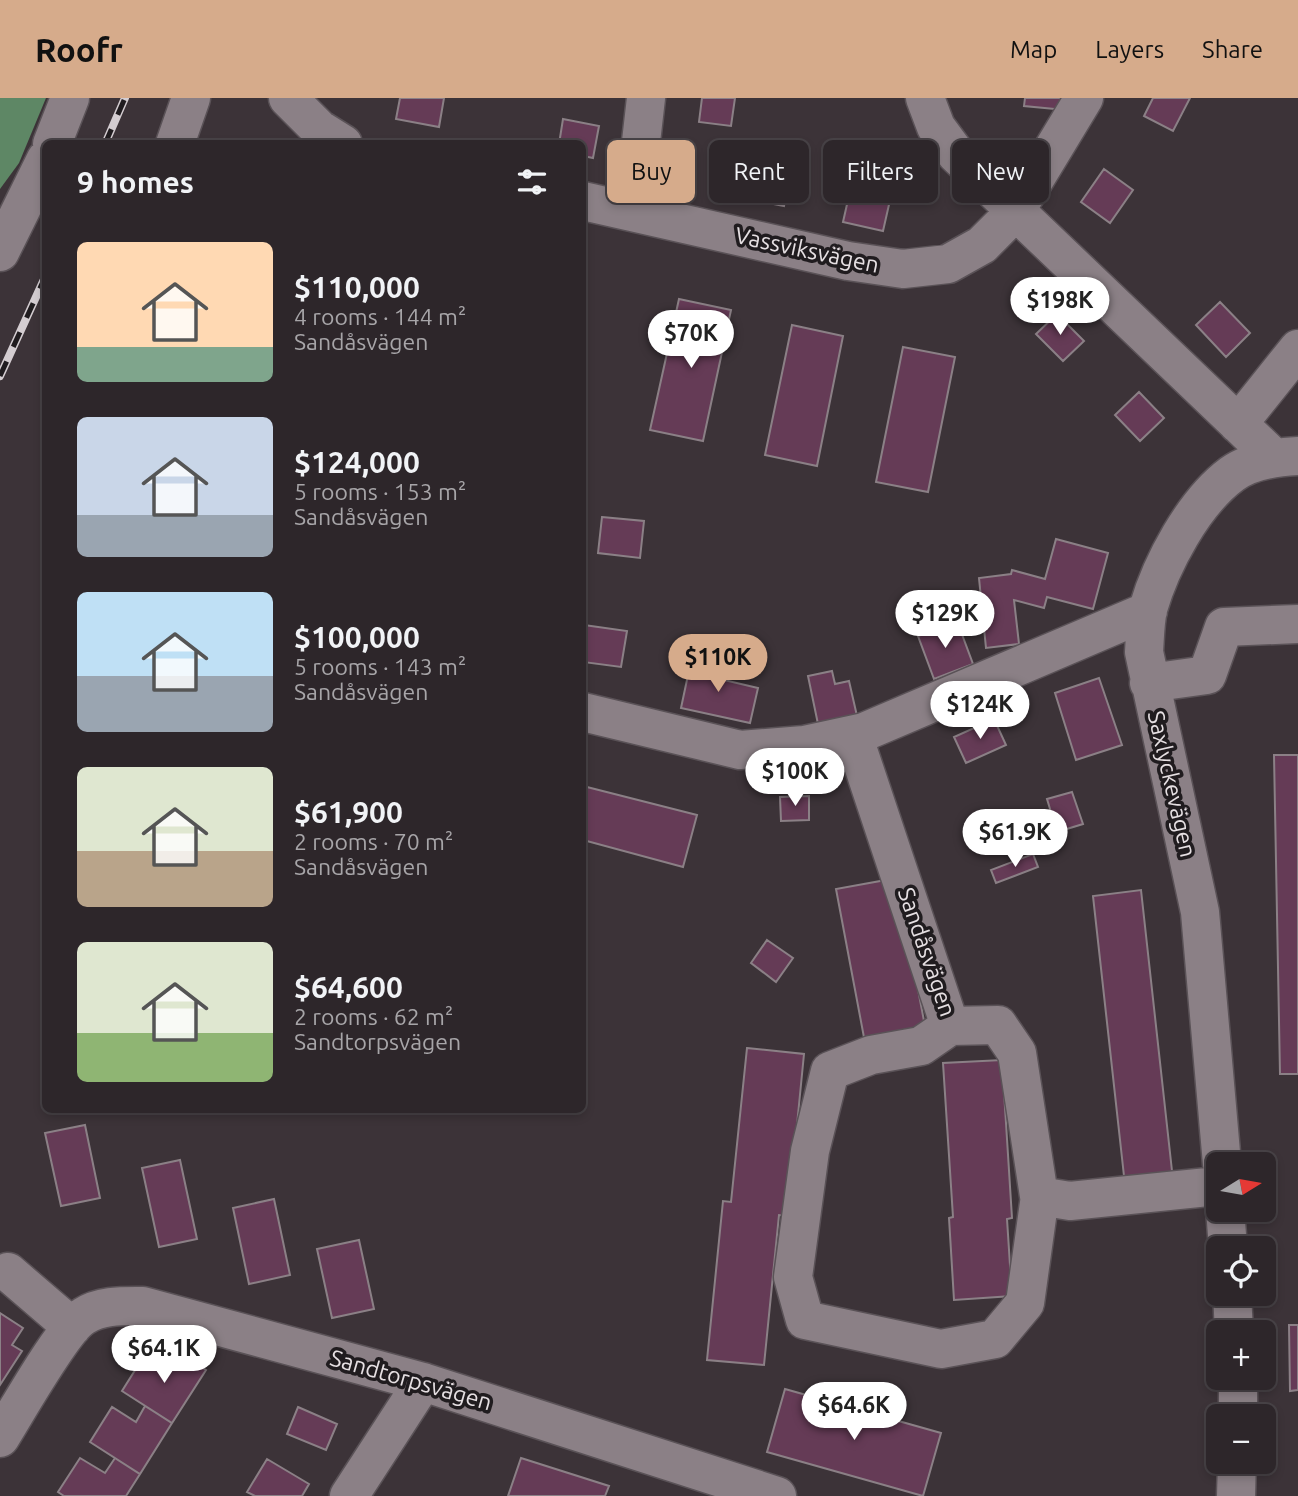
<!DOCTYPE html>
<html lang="en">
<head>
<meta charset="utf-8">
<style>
  :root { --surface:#2d262a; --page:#352e32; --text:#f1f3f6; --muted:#a7a5a8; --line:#484347; --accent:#d6ab8b }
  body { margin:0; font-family:Ubuntu,sans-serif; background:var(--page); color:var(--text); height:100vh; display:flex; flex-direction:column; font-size:26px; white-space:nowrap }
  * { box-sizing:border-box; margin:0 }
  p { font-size:23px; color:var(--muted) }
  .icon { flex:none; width:38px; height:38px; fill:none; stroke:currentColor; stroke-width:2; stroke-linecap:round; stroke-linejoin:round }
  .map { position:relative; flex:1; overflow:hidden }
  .panel { position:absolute; left:42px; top:42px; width:544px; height:973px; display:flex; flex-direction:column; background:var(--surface); border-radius:10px; box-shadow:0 4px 10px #0003,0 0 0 2px var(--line) }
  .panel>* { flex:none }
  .top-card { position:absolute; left:607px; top:42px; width:584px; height:63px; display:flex; gap:14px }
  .needle { width:46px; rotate:79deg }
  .buttons { position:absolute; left:1206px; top:1054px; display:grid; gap:14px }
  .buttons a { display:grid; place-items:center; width:70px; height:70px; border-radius:10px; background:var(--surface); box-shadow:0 4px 10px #0003,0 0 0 2px var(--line); font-size:35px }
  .price { position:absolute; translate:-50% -60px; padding:0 16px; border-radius:24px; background:#fff; color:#222; font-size:23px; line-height:46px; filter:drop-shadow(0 2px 4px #0008) }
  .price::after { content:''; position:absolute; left:50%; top:42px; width:21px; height:16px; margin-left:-10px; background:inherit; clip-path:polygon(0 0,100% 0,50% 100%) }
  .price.active { background:var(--accent); color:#111 }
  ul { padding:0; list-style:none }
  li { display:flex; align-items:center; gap:21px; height:175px; padding:0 35px }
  li span { display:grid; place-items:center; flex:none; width:196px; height:140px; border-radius:10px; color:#555 }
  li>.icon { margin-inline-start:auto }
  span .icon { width:84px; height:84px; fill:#fffc; stroke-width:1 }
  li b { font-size:30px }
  h2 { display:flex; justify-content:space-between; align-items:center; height:84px; padding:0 35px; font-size:30px }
  .pill { padding:0 24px; border-radius:10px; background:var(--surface); box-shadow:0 4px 10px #0003,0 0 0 2px var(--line); font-size:24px; line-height:63px }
  .pill.active { background:var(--accent); color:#111 }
  header { display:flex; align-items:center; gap:42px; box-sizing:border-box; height:98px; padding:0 35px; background:var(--accent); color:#111 }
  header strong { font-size:33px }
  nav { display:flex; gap:38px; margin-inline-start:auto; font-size:24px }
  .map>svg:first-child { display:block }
</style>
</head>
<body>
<header>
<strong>Roofr</strong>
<nav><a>Map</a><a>Layers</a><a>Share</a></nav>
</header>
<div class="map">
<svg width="1298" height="1398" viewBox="0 0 1298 1398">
  <rect width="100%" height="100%" fill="#3c3338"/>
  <!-- water -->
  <path fill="#5e8765" d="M0,0h46l-27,65 -19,26z"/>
  <!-- building -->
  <path fill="#653b56" stroke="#8b8086" stroke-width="2" d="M400,0h44l-5,29 -43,-8z
    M702,0h33l-4,28 -32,-4z
    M1025,0h41l-1,12 -41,-4z
    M1153,0h37l-17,33 -29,-15z
    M563,21l36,7 -6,32 -10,-2v-12h-24z
    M750,63l41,8 -7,37 -41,-8z
    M1104,71l29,21 -23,33 -29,-21z
    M853,80l40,9 -10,44 -40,-9z
    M679,201l52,11 -28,131 -53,-11z
    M1220,204l30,31 -24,24 -30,-32z
    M1057,216l27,27 -21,20 -27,-27z
    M792,227l51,11 -26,130 -52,-11z
    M903,249l52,10 -27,135 -52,-10z
    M1139,294l25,26 -24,23 -25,-26z
    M602,419l42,4 -4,37 -42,-5z
    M1056,441l52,14 -15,56 -46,-12 -3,11 -30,-8 5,44 -33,4 -7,-70 32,-4 1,-4 33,9z
    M957,523l16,43 -39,15 -16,-43z
    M584,527l43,6 -6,36 -38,-5z
    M691,563l35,7 -2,12 34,8 -8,35 -69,-15z
    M832,573l3,13 14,-3 8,35 -39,8 -10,-48z
    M1099,580l23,67 -46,15 -21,-67z
    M994,621l12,26 -40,18 -12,-26z
    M1274,657h24v319h-18z
    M583,688l114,29 -14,52 -100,-27z
    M1072,694l11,32 -26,8 -10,-33z
    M809,698v24l-28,1 -1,-24z
    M1033,756l5,13 -42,16 -5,-13z
    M897,780l30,159 -61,11 -30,-159z
    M1141,792l32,290 -48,5 -32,-289z
    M767,842l26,18 -17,24 -25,-19z
    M747,950l57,6 -16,162 -9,-1 -15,150 -57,-5 16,-159 8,1z
    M1002,962l10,158 -5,1 5,77 -58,4 -5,-82 4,-1 -10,-154z
    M85,1027l15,73 -39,8 -16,-73z
    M180,1062l17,79 -38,8 -17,-79z
    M274,1101l16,76 -41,9 -16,-76z
    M359,1142l15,69 -42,9 -15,-69z
    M0,1215l23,15 -11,17 10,6 -22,34z
    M1289,1227h9v65l-8,1z
    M179,1255l27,17 -34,53 -50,-32 22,-35 24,15z
    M785,1291l156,44 -18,63 -156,-44z
    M145,1308l27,17 -32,51 -50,-32 22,-35 24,15z
    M298,1309l39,17 -11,26 -39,-16z
    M80,1360l25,15 10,-15 25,16 -14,22h-62l-6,-4z
    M521,1360l88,28 -4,10h-97z
    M267,1361l42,25 -7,12h-47l-8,-4z"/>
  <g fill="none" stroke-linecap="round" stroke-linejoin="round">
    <defs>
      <path id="minor" d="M288,0l31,31 24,15
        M925,0l11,29 20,27 317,303
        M52,46l18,-46
        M175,46l16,-46
        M583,103l265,60 55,8 45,-5 34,-19 33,-33 69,-114
        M633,114l13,-114
        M0,154l46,-93
        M1238,326l60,-75
        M1149,585l58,-8 17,-48 74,-3
        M583,614l157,38 64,-5 60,-13 284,-121
        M853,637l97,291 48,-1 19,28 22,143 31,5 148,-15
        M950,928l-29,20 -50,9 -41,16 -20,80 -17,126 12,43 136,29 54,-10 30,-36 15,-107
        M1222,1066l-22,-252 -56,-260c1,-14 1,-29 4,-43 13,-45 45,-106 84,-135 18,-13 44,-17 66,-18
        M1225,1111l3,39
        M8,1174l64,55
        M1232,1195l2,39
        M1238,1279v39
        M0,1340c16,-25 63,-110 84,-122 17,-11 39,-10 59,-10l280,76 354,114
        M349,1398l74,-114
        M1236,1398l1,-35"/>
    </defs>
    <!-- minor casing -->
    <use href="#minor" stroke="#5a5257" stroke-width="41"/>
    <!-- minor -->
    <use href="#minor" stroke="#8b8086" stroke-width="38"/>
    <defs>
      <path id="rail" d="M105,46l20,-46
        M0,278l46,-101"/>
    </defs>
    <!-- rail casing -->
    <use href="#rail" stroke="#d4cdd1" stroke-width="8"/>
    <!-- rail -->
    <use href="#rail" stroke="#201c1f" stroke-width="5" stroke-dasharray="16" stroke-linecap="butt"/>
  </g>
  <g text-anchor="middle" stroke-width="7" stroke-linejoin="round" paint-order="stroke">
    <!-- street labels -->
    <g font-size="23" fill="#e6e0e3" stroke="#201c1f">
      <text transform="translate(807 152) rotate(12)" y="8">Vassviksvägen</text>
      <text transform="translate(1172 686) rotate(77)" y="8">Saxlyckevägen</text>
      <text transform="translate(927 854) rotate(71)" y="8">Sandåsvägen</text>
      <text transform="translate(411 1282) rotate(16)" y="8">Sandtorpsvägen</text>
    </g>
  </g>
</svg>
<div class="buttons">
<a><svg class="needle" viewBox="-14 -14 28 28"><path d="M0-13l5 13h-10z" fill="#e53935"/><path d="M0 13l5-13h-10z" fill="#a7a5a8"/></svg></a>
<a><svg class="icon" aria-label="locate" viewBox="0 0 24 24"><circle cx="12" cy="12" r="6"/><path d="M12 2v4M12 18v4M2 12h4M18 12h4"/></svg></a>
<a>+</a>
<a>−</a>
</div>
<b class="price" style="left:1060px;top:239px">$198K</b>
<b class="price" style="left:691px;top:272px">$70K</b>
<b class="price" style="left:945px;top:552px">$129K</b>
<b class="price active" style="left:718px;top:596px">$110K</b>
<b class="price" style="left:980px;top:643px">$124K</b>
<b class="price" style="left:795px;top:710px">$100K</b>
<b class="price" style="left:1015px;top:771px">$61.9K</b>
<b class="price" style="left:164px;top:1287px">$64.1K</b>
<b class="price" style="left:854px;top:1344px">$64.6K</b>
<div class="top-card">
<a class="pill active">Buy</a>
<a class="pill">Rent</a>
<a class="pill">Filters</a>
<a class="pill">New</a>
</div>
<section class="panel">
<h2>9 homes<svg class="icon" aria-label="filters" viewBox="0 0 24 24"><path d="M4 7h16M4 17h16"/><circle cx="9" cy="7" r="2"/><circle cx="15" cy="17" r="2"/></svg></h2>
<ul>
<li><span style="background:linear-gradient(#ffd9b3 75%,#7fa58c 0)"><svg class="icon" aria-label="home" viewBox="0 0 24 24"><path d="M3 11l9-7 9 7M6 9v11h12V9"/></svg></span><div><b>$110,000</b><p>4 rooms · 144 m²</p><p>Sandåsvägen</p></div></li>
<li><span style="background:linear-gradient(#c9d6e8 70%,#9aa5b1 0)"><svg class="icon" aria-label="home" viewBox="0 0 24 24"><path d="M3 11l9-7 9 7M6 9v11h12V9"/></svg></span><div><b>$124,000</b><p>5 rooms · 153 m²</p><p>Sandåsvägen</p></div></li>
<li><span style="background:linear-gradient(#bfe0f5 60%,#9aa5b1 0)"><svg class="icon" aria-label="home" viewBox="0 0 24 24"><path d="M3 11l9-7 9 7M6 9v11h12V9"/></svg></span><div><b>$100,000</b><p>5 rooms · 143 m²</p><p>Sandåsvägen</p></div></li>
<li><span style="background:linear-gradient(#dfe7d0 60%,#b9a48a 0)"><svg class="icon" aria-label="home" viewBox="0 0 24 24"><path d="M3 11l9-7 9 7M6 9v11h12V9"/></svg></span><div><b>$61,900</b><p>2 rooms · 70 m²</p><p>Sandåsvägen</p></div></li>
<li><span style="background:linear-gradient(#dfe7d0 65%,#8fb573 0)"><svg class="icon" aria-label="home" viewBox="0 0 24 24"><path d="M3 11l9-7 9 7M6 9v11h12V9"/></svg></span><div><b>$64,600</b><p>2 rooms · 62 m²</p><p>Sandtorpsvägen</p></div></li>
</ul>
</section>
</div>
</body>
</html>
